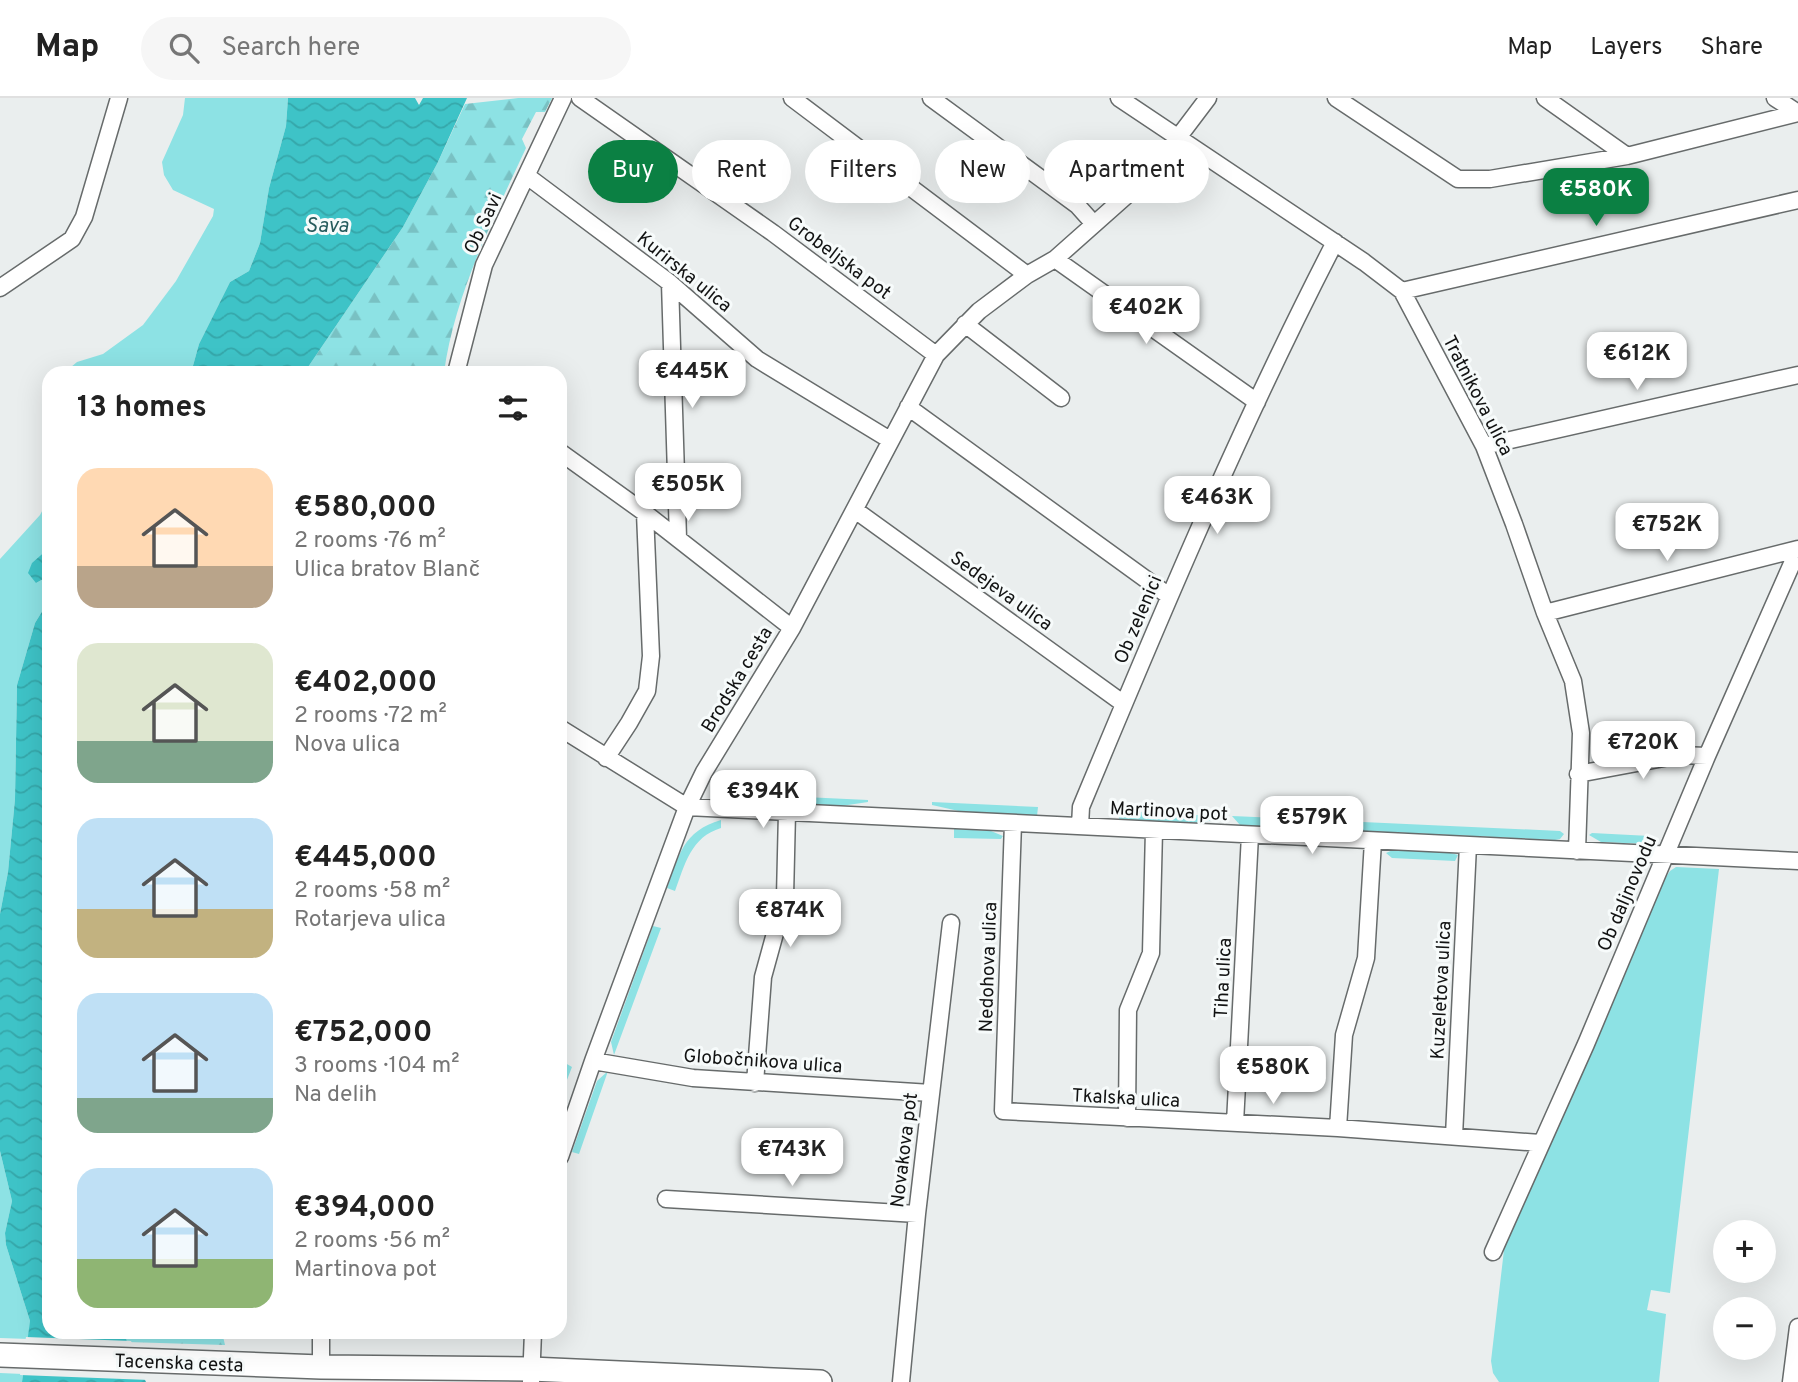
<!DOCTYPE html>
<html lang="en">
<head>
<meta charset="utf-8">
<style>
  :root { --surface:#fff; --page:#f6f6f6; --text:#222; --muted:#767676; --line:#e0e0e0; --accent:#0b8043 }
  body { margin:0; font-family:Overpass,sans-serif; background:var(--page); color:var(--text); height:100vh; display:flex; flex-direction:column; font-size:26px; white-space:nowrap }
  * { box-sizing:border-box; margin:0 }
  p { font-size:23px; color:var(--muted) }
  .icon { flex:none; width:38px; height:38px; fill:none; stroke:currentColor; stroke-width:2; stroke-linecap:round; stroke-linejoin:round }
  .map { position:relative; flex:1; overflow:hidden }
  .drawer { position:absolute; left:42px; top:268px; width:525px; height:973px; display:flex; flex-direction:column; background:var(--surface); border-radius:21px; box-shadow:0 7px 28px #0002 }
  .drawer>* { flex:none }
  .guide { position:absolute; left:588px; top:42px; width:665px; height:63px; display:flex; gap:14px }
  .buttons { position:absolute; left:1713px; top:1122px; display:grid; gap:14px }
  .buttons a { display:grid; place-items:center; width:63px; height:63px; border-radius:50%; background:var(--surface); box-shadow:0 7px 28px #0002; font-size:35px }
  .price { position:absolute; translate:-50% -60px; padding:0 16px; border-radius:14px; background:#fff; color:#222; font-size:23px; line-height:46px; filter:drop-shadow(0 2px 4px #0008) }
  .price::after { content:''; position:absolute; left:50%; top:42px; width:21px; height:16px; margin-left:-10px; background:inherit; clip-path:polygon(0 0,100% 0,50% 100%) }
  .price.selected { background:var(--accent); color:#fff }
  ul { padding:0; list-style:none }
  li { display:flex; align-items:center; gap:21px; height:175px; padding:0 35px }
  li span { display:grid; place-items:center; flex:none; width:196px; height:140px; border-radius:21px; color:#555 }
  li>.icon { margin-inline-start:auto }
  span .icon { width:84px; height:84px; fill:#fffc; stroke-width:1 }
  li b { font-size:30px }
  h2 { display:flex; justify-content:space-between; align-items:center; height:84px; padding:0 35px; font-size:30px }
  .chip { padding:0 24px; border-radius:32px; background:var(--surface); box-shadow:0 7px 28px #0002; font-size:24px; line-height:63px }
  .chip.selected { background:var(--accent); color:#fff }
  header { display:flex; align-items:center; gap:42px; box-sizing:border-box; height:98px; padding:0 35px; background:var(--surface); border-bottom:2px solid var(--line) }
  header strong { font-size:33px }
  nav { display:flex; gap:38px; margin-inline-start:auto; font-size:24px }
  .search { width:490px; height:63px; background:var(--page); display:flex; align-items:center; gap:18px; box-sizing:border-box; padding:0 24px; border-radius:38px; color:var(--muted); font-size:26px }
  .map>svg:first-child { display:block }
</style>
</head>
<body>
<header>
<strong>Map</strong>
<div class="search"><svg class="icon" aria-label="search" viewBox="0 0 24 24"><circle cx="10" cy="10" r="6"/><path d="M15 15l6 6"/></svg>Search here</div>
<nav><a>Map</a><a>Layers</a><a>Share</a></nav>
</header>
<div class="map">
<svg width="1798" height="1284" viewBox="0 0 1798 1284">
  <defs>
    <pattern id="forest-firs" width="22" height="20" patternUnits="userSpaceOnUse" patternTransform="scale(1.75)"><rect width="22" height="20" fill="#8de2e4"/><path d="M5 1l3.5 6h-7zM16 11l3.5 6h-7z" fill="#79c1c3"/></pattern>
    <pattern id="water-waves" width="16" height="10" patternUnits="userSpaceOnUse" patternTransform="scale(1.75)"><rect width="16" height="10" fill="#3ec3c7"/><path d="M0 5q4-4 8 0t8 0" fill="none" stroke="#35a7aa"/></pattern>
  </defs>
  <rect width="100%" height="100%" fill="#eaeeee"/>
  <!-- green -->
  <path fill="#8de2e4" d="M185,0h103l-2,28 -17,62 -9,55 -11,28 -19,11 -31,62 -8,29h-127l13,-11 26,-8 40,-29 33,-44 37,-65 1,-7 -41,-19 -9,-15 -2,-13 21,-47z
    M49,400v50l-13,35 13,-7v24l-14,23 -18,62 -2,114 -7,73 -8,42v-355l40,-44z
    M739,696l129,6v2l-27,4 -108,-4 1,-4z
    M932,704l106,5 -1,9 -74,-4 -31,-7z
    M1120,713l95,5 -4,4 -8,3 -84,-3z
    M1232,718l328,15 4,3 -4,5 -5,1 -315,-15z
    M721,722v8c-30,9 -36,36 -46,63l-8,-3c12,-33 16,-57 54,-68z
    M954,731l37,2 12,5 -2,3 -47,-1z
    M1592,735l58,3 -1,8 -48,-2 -12,-7z
    M1393,752l54,2 11,3 -3,6 -63,-3 -6,-5z
    M1676,769l43,2 -49,424 -19,-3 -4,20 19,4 -7,68h-160l-6,-9 -2,-12 13,-111 13,-37 138,-320 15,-22z
    M653,828l8,2 -47,127 -3,-13z
    M560,962l12,7 -12,31z
    M608,973l-29,83 -7,-2 25,-71z
    M0,1053l12,50 -7,32 1,12 24,76 -1,18 -29,-1z
    M0,1275l23,1 -1,8h-22z"/>
  <!-- forest -->
  <path fill="url(#forest-firs)" d="M518,0h34l-7,14h-9l-14,27 4,9c-32,69 -72,148 -82,225h-140l99,-146 34,-63 28,-60z
    M125,1234h97l3,13 -98,-3z"/>
  <!-- water -->
  <path fill="url(#water-waves)" d="M288,0h127l4,7 4,-7h44l-30,66 -34,63 -99,146h-113l8,-29 31,-62 19,-11 11,-28 9,-55 17,-62z
    M49,450v28l-13,7 -8,-10 4,-10z
    M49,502v732h76l2,10 19,40h-124l8,-61 -24,-76 -1,-12 7,-32 -12,-50v-237l8,-42 7,-73 2,-114 18,-62z"/>
  <!-- pier -->
  <path fill="#eaeeee" d="M26,1239l105,4 18,39 -129,-5z"/>
  <g fill="none" stroke-linecap="round" stroke-linejoin="round">
    <defs>
      <path id="street" d="M580,0l193,135 163,122
        M792,0l235,177
        M931,0l146,107 17,19
        M1119,0l245,164 38,29 82,155 30,78 31,89 28,68 8,52 -4,118
        M1336,0l122,81h32l137,-23 171,-43
        M1545,0l82,58
        M1775,0l23,15
        M527,78l143,107 87,76 133,81
        M1055,161l202,143
        M670,185l8,255
        M0,190l72,-49 12,-22 35,-119
        M1402,193l396,-91
        M965,226l96,74
        M456,275l28,-108 79,-167
        M908,309l261,189
        M1484,348l314,-71
        M560,354l85,61 147,115
        M855,412l269,194
        M1545,515l253,-64
        M560,630l127,79 1111,54
        M606,660l23,-35 18,-32 4,-35 -6,-143
        M1578,676l102,-19 27,1
        M1013,725l-10,288 335,17 202,15
        M1080,728l1,-19c79,-190 159,-381 254,-565
        M593,963l100,17 238,15
        M755,985l8,-106 22,-80 2,-85
        M1127,1020l1,-108 23,-57 3,-123
        M1235,1025l15,-288
        M1338,1030l6,-93 22,-77 7,-117
        M1454,1038l14,-291
        M560,1059l33,-96 94,-254 17,-35 88,-144 144,-273 43,-44 48,-36 28,-16 80,-71 42,-49 31,-41
        M666,1101l251,15
        M1493,1154l93,-208 121,-288 91,-206
        M321,1269v-35
        M531,1284l2,-50
        M901,1284l16,-168 34,-291
        M1791,1284l7,-55"/>
      <path id="secondary" d="M0,1257l321,12 210,2 289,13"/>
    </defs>
    <!-- street casing -->
    <use href="#street" stroke="#676b6b" stroke-width="19"/>
    <!-- secondary casing -->
    <use href="#secondary" stroke="#676b6b" stroke-width="26"/>
    <!-- street -->
    <use href="#street" stroke="#fff" stroke-width="16"/>
    <!-- secondary -->
    <use href="#secondary" stroke="#fff" stroke-width="23"/>
  </g>
  <g text-anchor="middle" stroke-width="6" stroke-linejoin="round" paint-order="stroke">
    <!-- street labels -->
    <g font-size="19" fill="#121313" stroke="#f7fbfb">
      <text transform="translate(482 125) rotate(-65)" y="7">Ob Savi</text>
      <text transform="translate(840 159) rotate(37)" y="7">Grobeljska pot</text>
      <text transform="translate(685 173) rotate(39)" y="7">Kurirska ulica</text>
      <text transform="translate(1479 297) rotate(63)" y="7">Tratnikova ulica</text>
      <text transform="translate(1002 492) rotate(36)" y="7">Sedejeva ulica</text>
      <text transform="translate(1137 521) rotate(-67)" y="7">Ob zelenici</text>
      <text transform="translate(736 581) rotate(-59)" y="7">Brodska cesta</text>
      <text transform="translate(1169 712) rotate(3)" y="7">Martinova pot</text>
      <text transform="translate(1626 795) rotate(-67)" y="7">Ob daljnovodu</text>
      <text transform="translate(987 869) rotate(-88)" y="7">Nedohova ulica</text>
      <text transform="translate(1222 880) rotate(-87)" y="7">Tiha ulica</text>
      <text transform="translate(1440 892) rotate(-87)" y="7">Kuzeletova ulica</text>
      <text transform="translate(763 962) rotate(4)" y="7">Globočnikova ulica</text>
      <text transform="translate(1126 999) rotate(3)" y="7">Tkalska ulica</text>
      <text transform="translate(903 1052) rotate(-83)" y="7">Novakova pot</text>
      <text transform="translate(179 1264) rotate(2)" y="7">Tacenska cesta</text>
    </g>
    <!-- water labels -->
    <g font-size="21" font-style="italic" fill="#265c5d" stroke="#f7fbfb">
      <text x="327" y="134">Sava</text>
    </g>
  </g>
</svg>
<div class="buttons">
<a>+</a>
<a>−</a>
</div>
<b class="price selected" style="left:1596px;top:130px">€580K</b>
<b class="price" style="left:1146px;top:248px">€402K</b>
<b class="price" style="left:1637px;top:294px">€612K</b>
<b class="price" style="left:692px;top:312px">€445K</b>
<b class="price" style="left:688px;top:425px">€505K</b>
<b class="price" style="left:1217px;top:438px">€463K</b>
<b class="price" style="left:1667px;top:465px">€752K</b>
<b class="price" style="left:1643px;top:683px">€720K</b>
<b class="price" style="left:763px;top:732px">€394K</b>
<b class="price" style="left:1312px;top:758px">€579K</b>
<b class="price" style="left:790px;top:851px">€874K</b>
<b class="price" style="left:1273px;top:1008px">€580K</b>
<b class="price" style="left:792px;top:1090px">€743K</b>
<div class="guide">
<a class="chip selected">Buy</a>
<a class="chip">Rent</a>
<a class="chip">Filters</a>
<a class="chip">New</a>
<a class="chip">Apartment</a>
</div>
<section class="drawer">
<h2>13 homes<svg class="icon" aria-label="filters" viewBox="0 0 24 24"><path d="M4 7h16M4 17h16"/><circle cx="9" cy="7" r="2"/><circle cx="15" cy="17" r="2"/></svg></h2>
<ul>
<li><span style="background:linear-gradient(#ffd9b3 70%,#b9a48a 0)"><svg class="icon" aria-label="home" viewBox="0 0 24 24"><path d="M3 11l9-7 9 7M6 9v11h12V9"/></svg></span><div><b>€580,000</b><p>2 rooms · 76 m²</p><p>Ulica bratov Blanč</p></div></li>
<li><span style="background:linear-gradient(#dfe7d0 70%,#7fa58c 0)"><svg class="icon" aria-label="home" viewBox="0 0 24 24"><path d="M3 11l9-7 9 7M6 9v11h12V9"/></svg></span><div><b>€402,000</b><p>2 rooms · 72 m²</p><p>Nova ulica</p></div></li>
<li><span style="background:linear-gradient(#bfe0f5 65%,#c2b280 0)"><svg class="icon" aria-label="home" viewBox="0 0 24 24"><path d="M3 11l9-7 9 7M6 9v11h12V9"/></svg></span><div><b>€445,000</b><p>2 rooms · 58 m²</p><p>Rotarjeva ulica</p></div></li>
<li><span style="background:linear-gradient(#bfe0f5 75%,#7fa58c 0)"><svg class="icon" aria-label="home" viewBox="0 0 24 24"><path d="M3 11l9-7 9 7M6 9v11h12V9"/></svg></span><div><b>€752,000</b><p>3 rooms · 104 m²</p><p>Na delih</p></div></li>
<li><span style="background:linear-gradient(#bfe0f5 65%,#8fb573 0)"><svg class="icon" aria-label="home" viewBox="0 0 24 24"><path d="M3 11l9-7 9 7M6 9v11h12V9"/></svg></span><div><b>€394,000</b><p>2 rooms · 56 m²</p><p>Martinova pot</p></div></li>
</ul>
</section>
</div>
</body>
</html>
